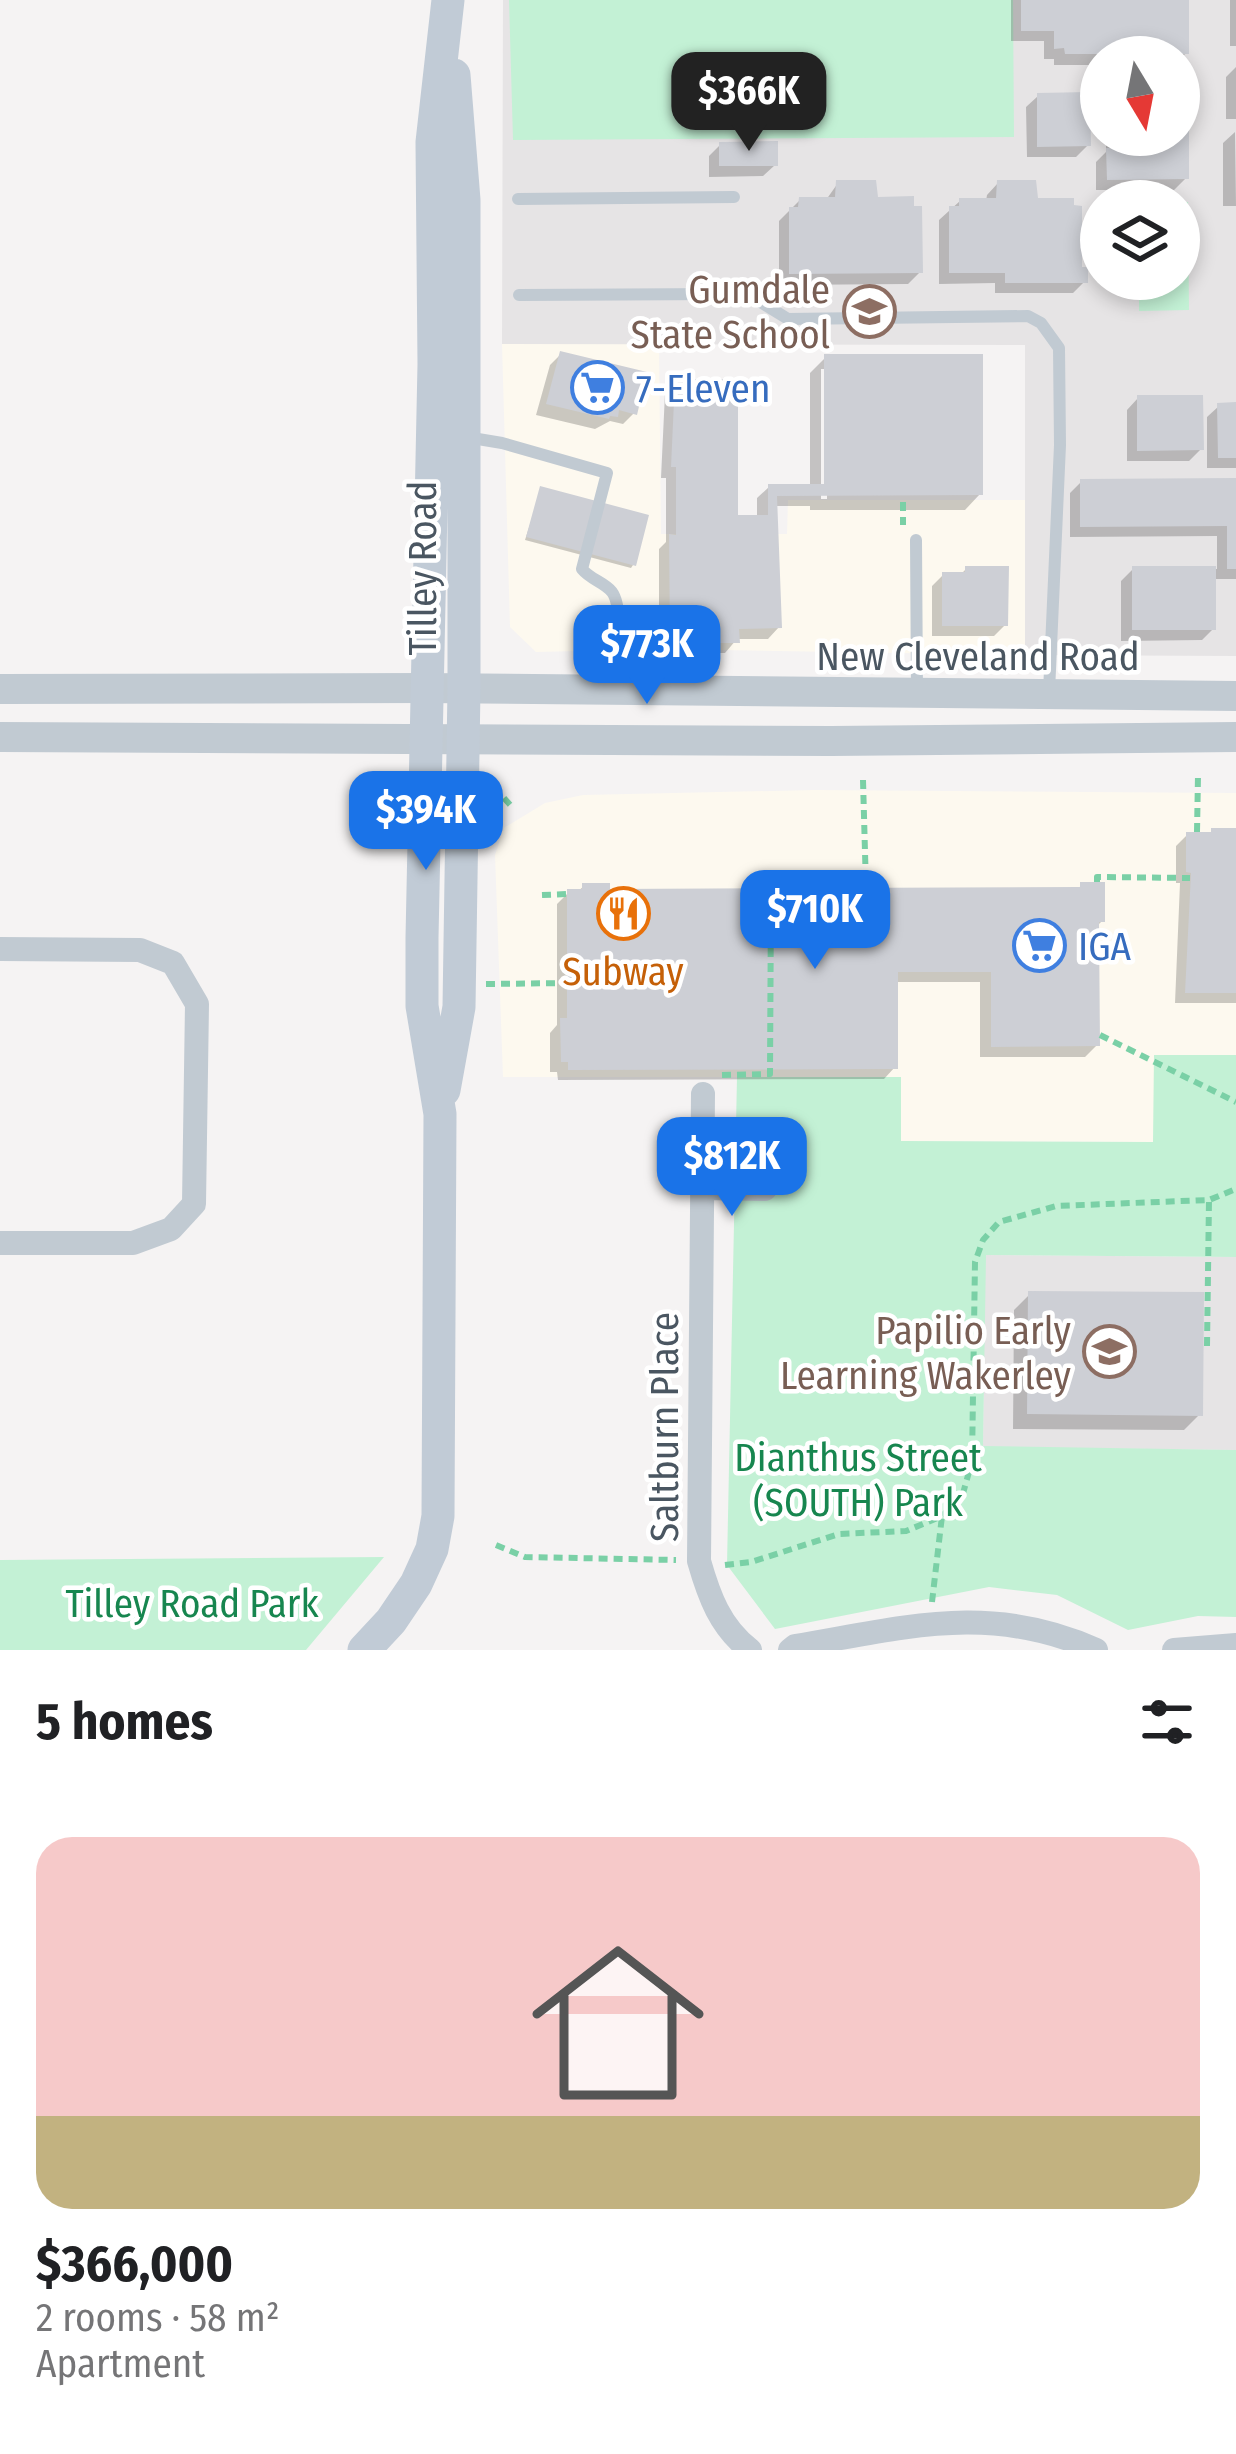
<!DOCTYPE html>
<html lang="en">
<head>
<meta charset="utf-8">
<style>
  :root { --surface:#fff; --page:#f6f6f6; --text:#202124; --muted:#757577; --line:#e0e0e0; --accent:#1a73e8 }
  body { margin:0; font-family:"Fira Sans Condensed",sans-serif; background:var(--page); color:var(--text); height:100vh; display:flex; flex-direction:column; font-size:45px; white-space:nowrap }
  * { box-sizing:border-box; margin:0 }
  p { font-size:39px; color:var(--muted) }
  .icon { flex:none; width:66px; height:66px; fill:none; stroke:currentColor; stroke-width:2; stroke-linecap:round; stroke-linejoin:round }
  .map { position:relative; height:1650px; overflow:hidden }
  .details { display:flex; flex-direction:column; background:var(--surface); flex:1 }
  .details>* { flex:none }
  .needle { width:78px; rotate:170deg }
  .buttons { position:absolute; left:1080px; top:36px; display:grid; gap:24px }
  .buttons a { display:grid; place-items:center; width:120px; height:120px; border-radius:50%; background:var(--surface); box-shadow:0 6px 18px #0003; font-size:60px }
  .price { position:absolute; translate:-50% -102px; padding:0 27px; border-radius:24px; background:var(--accent); color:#fff; font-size:39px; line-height:78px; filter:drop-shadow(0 3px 6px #0008) }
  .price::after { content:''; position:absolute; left:50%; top:72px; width:36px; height:27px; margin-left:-18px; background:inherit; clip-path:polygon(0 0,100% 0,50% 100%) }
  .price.current { background:#222; color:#fff }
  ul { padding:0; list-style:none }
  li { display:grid; align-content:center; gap:24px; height:636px; padding:0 36px }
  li+li { border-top:3px solid var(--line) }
  li span { display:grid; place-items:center; height:372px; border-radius:36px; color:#555 }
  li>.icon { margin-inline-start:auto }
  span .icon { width:216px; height:216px; fill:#fffc; stroke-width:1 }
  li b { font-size:51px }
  h2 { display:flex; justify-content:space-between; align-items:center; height:144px; padding:0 36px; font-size:51px }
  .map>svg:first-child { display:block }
</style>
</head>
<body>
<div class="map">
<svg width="1236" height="1650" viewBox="0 0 1236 1650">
  <rect width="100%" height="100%" fill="#f5f3f3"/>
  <!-- commercial -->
  <path fill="#fdf9ef" d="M502,344h157l2,190h126l1,-34h237v155l-362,-6 -127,3 -26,-25z
    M814,790l422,3v262h-81l-1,87 -254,-1 1,-64h-398l-8,-222 9,-27 41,-25 38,-8z"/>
  <!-- education -->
  <path fill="#e6e4e5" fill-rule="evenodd" d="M503,0h733v656l-211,-1v-310l-523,-1zM1101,57h78v78h-78zM1101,201h78v78h-78z
    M985,1255l251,2v193l-253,-3z"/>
  <!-- green -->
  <path fill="#c3f1d5" d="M509,0h504l1,137 -501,3z
    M1179,202h9l1,108 -50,1v-32h40z
    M1154,1055h82v202l-250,-2 -3,191 253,4v167l-38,-1 -70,14 -71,-35 -68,-8 -214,42 -48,-64 10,-488h164v64l252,1z
    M384,1557l-78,93h-306v-90z"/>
  <!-- shadow -->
  <path fill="#0003" fill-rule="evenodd" d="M1011,0h175v53l-7,7 -78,-3v8h-47v-6h-10v-18h-33z
    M1230,0h6v46h-6z
    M1236,67v52h-10v-42z
    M1179,89l7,89 -12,12h-78v-28l10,-10v-17h73z
    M1038,96l50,49 -12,12h-49l-1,-50z
    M1235,132l1,74h-13v-63z
    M720,145l55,20 -12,11 -54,1v-21z
    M838,183l37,17 45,72 -12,12 -129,1v-64l21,-21h26z
    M998,183l37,18 50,80 -12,12h-78v-10l-56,1v-64l21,-19h26l1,-6z
    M561,354l73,59 -11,11 -13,-3 -15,8 -59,-14 14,-50z
    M826,357l154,137 -15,16h-155v-4h-35l4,121 -11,12h-31l-12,14h-66v-104l7,-7v-64h-5l4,-85 11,-11 59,136h22v-20l12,-11h41v-114zM821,369h6v130h-6z
    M1138,398l63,51 -12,12h-62v-51z
    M1236,405v63h-29v-51l12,-11z
    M1236,481v98h-23v50l-11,11 -81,1v-60l12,-12h84v-33l-147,1v-44l11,-11z
    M541,490l92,75 -2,3 -106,-28z
    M966,569l39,56 -11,11h-62v-50l11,-11h17z
    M1212,831h24v172h-61l5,-120h-4v-37l11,-11h21z
    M1082,885l20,36 -6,6 1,118 -12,12h-105v-75h-85v85l-11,12 -326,1 -1,-8h-7v-39l7,-8v-121l12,-12h8l7,-6 23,6 469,-2z
    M1030,1294l170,120 -16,16 -171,-1 1,-119z"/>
  <!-- building -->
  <path fill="#cdcfd5" d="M1021,0h168v54h-124l-1,-6 -10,1v-18h-33z
    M1179,86h10v93l-82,1 -1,-32h23v-5h-12v-8h62z
    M1090,92l1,54 -54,1v-54z
    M778,141v25h-59v-24z
    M836,180h40l2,17 36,-1v10h8l1,67 -134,1v-67h9l1,-10h36z
    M997,180h39l2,18h36v7l8,1v61h6v16h-83v-10h-56v-67h10v-8h37z
    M560,351l87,21 -10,43 -18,-5 -1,7 -8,-1 -1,3 -63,-15z
    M824,354h159v141l-206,1 5,132 -43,1 1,14h-70l-1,-109 7,1v-68h-5l4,-88h63v136h30v-31h56z
    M1137,395h66l1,55 -67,1z
    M1236,402v56h-18l-1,-55z
    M1236,478v91h-9v-43l-147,1v-48z
    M540,486l109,29 -13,51 -110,-29z
    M965,566h44l-1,60h-66v-54h23z
    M1132,566h84v64h-84z
    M1211,828h25v165h-51l6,-120 -5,-1v-40h25z
    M1080,882h25v40h-6l1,124 -109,1v-75h-93v97l-330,1v-8h-7l-1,-44h7v-129h15v-6h28v6l470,-2z
    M1028,1291l176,1 -1,124 -176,-2z"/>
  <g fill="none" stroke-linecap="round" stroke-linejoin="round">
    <!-- path -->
    <path stroke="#7ad0a6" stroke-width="6" stroke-dasharray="9 6" stroke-linecap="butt" d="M903,502v23
      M863,780l3,108
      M504,798l10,11
      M1197,832l1,-56
      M1097,882v-5l93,1
      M784,888v-10l82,-1
      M542,895l25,-1
      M486,984l82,-1
      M1100,1035l136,67
      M722,1075l48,-1 1,-179
      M1207,1346l2,-146
      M496,1545l29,12 151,3
      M725,1565l26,-3 88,-28 67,-3 36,-15 20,-19 10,-36 3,-199 8,-22 16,-18 57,-16 153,-6 27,-11
      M932,1602l10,-86"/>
    <!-- service -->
    <path stroke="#c1cad2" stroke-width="12" d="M518,199l216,-2
      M743,291l45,28 240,-3 13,7 18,25 1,97 -11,247
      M519,295l206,-1
      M466,437l36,6 105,30 -25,96c9,11 22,13 30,23 12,16 6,74 7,96
      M916,540l1,154"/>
    <!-- minor -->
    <path stroke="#c1cad2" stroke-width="24" d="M0,949l140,1 33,13 24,41 -3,200 -23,25 -38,14h-133
      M703,1094l-4,467c10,35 21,66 51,89
      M701,1188l64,1
      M790,1650l5,-4c109,-18 195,-44 301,4
      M1174,1650l62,-5"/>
    <!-- tertiary -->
    <path stroke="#c1cad2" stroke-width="30" d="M0,689l425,-1 811,8
      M0,737l831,4 405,-4"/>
    <!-- secondary -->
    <path stroke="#c1cbd6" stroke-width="33" d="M444,1090l15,-83 5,-319v-488l-10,-125
      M364,1650l27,-29 25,-37 16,-35 6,-33 2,-402 -18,-108v-68l12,-574 -2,-222 16,-142"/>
  </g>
  <!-- icons -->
  <defs>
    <symbol id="school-ring" viewBox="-11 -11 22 22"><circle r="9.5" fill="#fff" stroke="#8d6e63" stroke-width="1.5"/><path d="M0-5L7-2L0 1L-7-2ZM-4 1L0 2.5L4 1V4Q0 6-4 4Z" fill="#8d6e63"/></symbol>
    <symbol id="supermarket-ring" viewBox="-11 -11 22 22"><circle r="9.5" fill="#fff" stroke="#3f7fe0" stroke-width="1.5"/><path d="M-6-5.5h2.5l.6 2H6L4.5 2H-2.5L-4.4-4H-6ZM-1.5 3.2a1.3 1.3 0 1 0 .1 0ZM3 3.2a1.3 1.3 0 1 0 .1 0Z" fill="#3f7fe0"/></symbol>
    <symbol id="restaurant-ring" viewBox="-11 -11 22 22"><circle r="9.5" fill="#fff" stroke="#e8710a" stroke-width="1.5"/><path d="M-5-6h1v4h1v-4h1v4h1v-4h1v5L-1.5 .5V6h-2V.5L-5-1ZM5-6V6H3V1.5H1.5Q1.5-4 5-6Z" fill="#e8710a"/></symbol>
  </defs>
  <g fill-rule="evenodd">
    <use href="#school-ring" x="840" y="282" width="59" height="59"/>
    <use href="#supermarket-ring" x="568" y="358" width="59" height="59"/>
    <use href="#restaurant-ring" x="594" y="884" width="59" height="59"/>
    <use href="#supermarket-ring" x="1010" y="916" width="59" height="59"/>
    <use href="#school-ring" x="1080" y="1322" width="59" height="59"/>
  </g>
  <g text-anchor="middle" stroke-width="9" stroke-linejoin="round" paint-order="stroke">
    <!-- education labels -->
    <g font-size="39" fill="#785e54" stroke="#fff" text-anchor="end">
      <text x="830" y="303">Gumdale<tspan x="830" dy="45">State School</tspan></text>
      <text x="1071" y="1344">Papilio Early<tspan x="1071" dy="45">Learning Wakerley</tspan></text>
    </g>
    <!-- shop labels -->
    <g font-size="39" fill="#366cbe" stroke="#fff" text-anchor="start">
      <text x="636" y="402">7-Eleven</text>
      <text x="1078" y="960">IGA</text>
    </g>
    <!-- street labels -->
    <g font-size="39" fill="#4a5661" stroke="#fff">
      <text transform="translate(422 568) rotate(-90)" y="14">Tilley Road</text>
      <text x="978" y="670">New Cleveland Road</text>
      <text transform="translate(664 1427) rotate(-90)" y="14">Saltburn Place</text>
    </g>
    <!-- food labels -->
    <g font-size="39" fill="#c56008" stroke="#fff">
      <text x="623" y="985">Subway</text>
    </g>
    <!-- park labels -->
    <g font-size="39" fill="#17864f" stroke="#fff">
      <text x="858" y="1471">Dianthus Street<tspan x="858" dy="45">(SOUTH) Park</tspan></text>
      <text x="192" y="1617">Tilley Road Park</text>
    </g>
  </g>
</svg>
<div class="buttons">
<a><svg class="needle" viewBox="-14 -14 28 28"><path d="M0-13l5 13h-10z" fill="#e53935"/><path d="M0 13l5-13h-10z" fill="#757577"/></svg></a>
<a><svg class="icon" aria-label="layers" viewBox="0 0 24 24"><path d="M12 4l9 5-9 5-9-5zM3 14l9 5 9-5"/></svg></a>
</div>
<b class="price current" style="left:749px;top:154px">$366K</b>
<b class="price" style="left:647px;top:707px">$773K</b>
<b class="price" style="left:426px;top:873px">$394K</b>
<b class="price" style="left:815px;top:972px">$710K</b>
<b class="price" style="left:732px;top:1219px">$812K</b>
</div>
<section class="details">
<h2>5 homes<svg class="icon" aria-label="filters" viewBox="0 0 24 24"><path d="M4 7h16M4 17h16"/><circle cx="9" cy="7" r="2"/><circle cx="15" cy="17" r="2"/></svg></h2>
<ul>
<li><span style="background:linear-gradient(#f6c9c9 75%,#c2b280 0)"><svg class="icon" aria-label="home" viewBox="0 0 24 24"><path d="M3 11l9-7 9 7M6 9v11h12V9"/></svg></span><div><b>$366,000</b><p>2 rooms · 58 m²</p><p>Apartment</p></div></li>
</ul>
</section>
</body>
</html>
